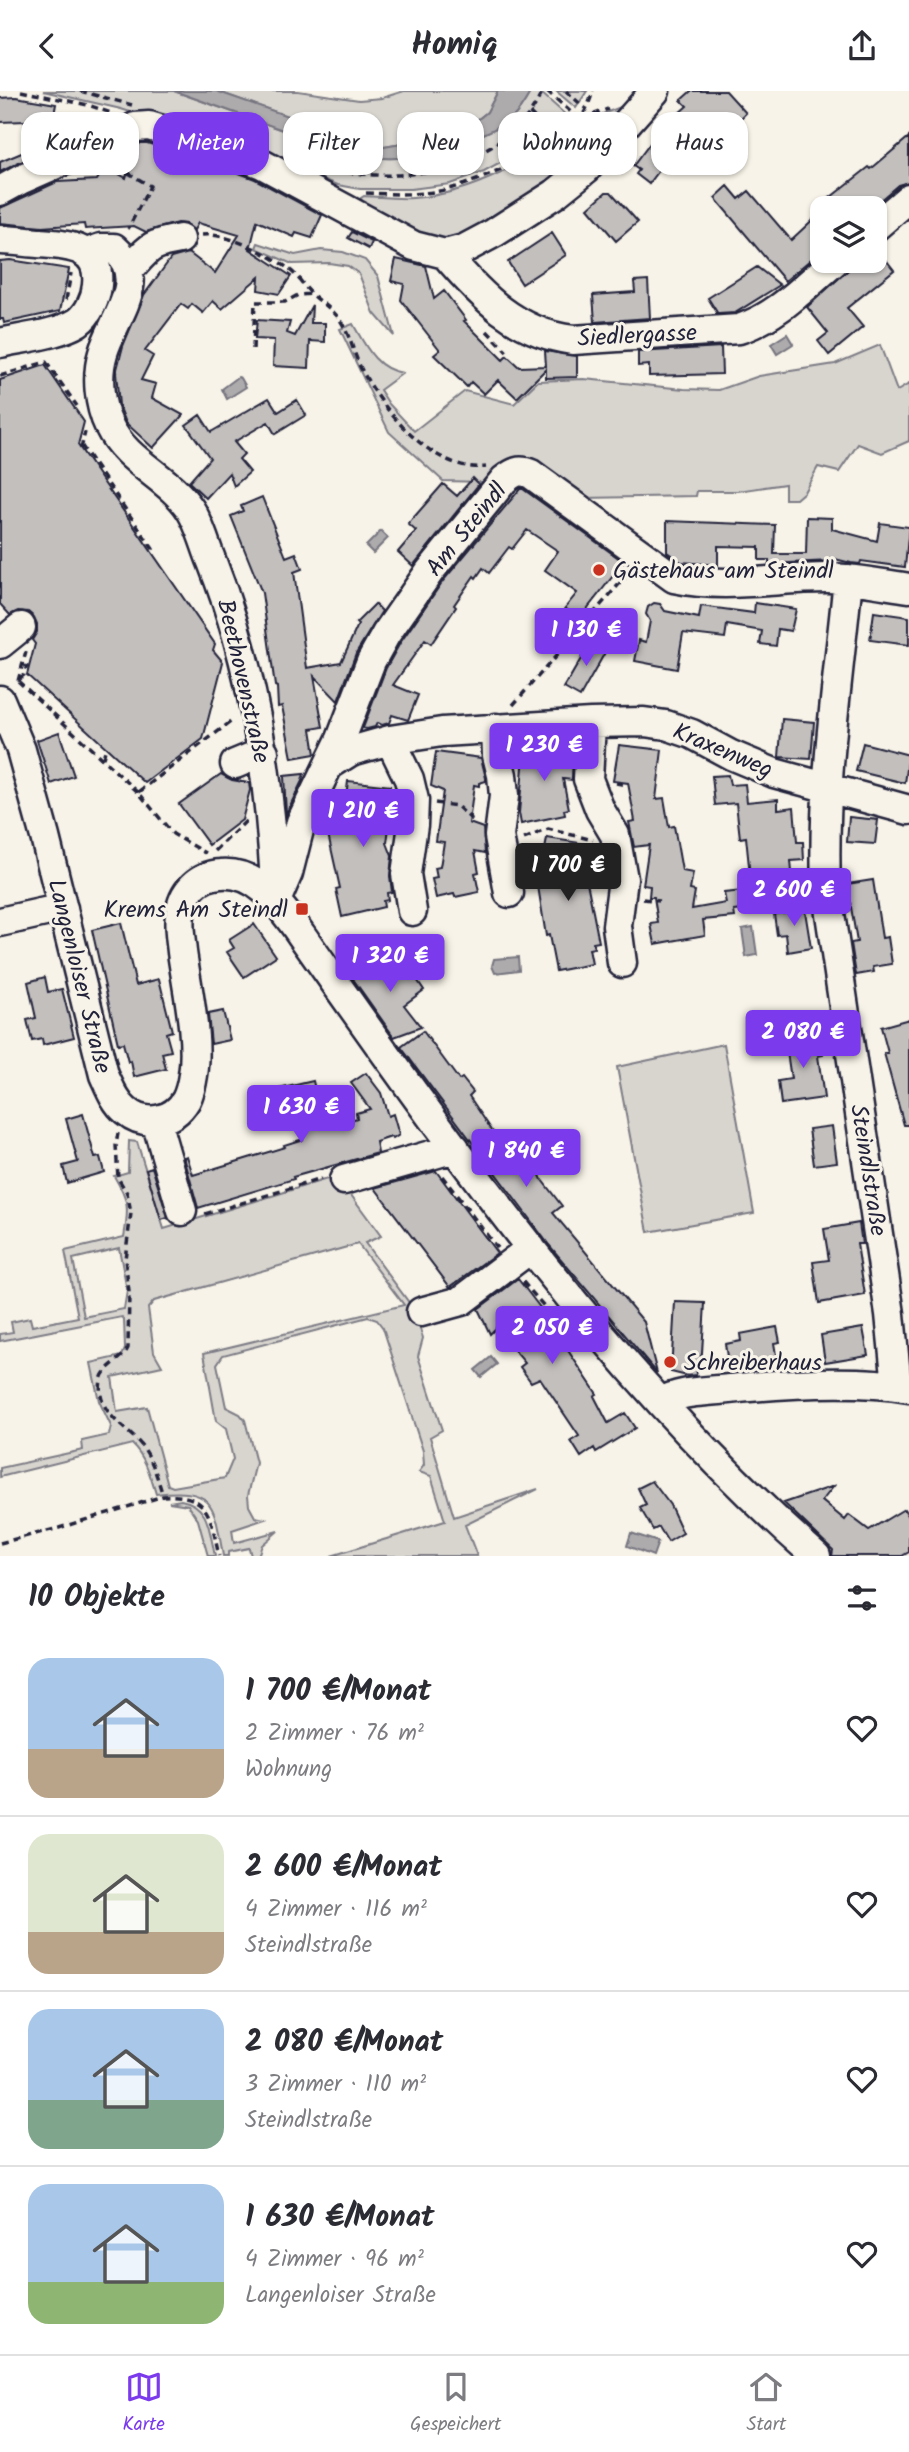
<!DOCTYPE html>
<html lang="de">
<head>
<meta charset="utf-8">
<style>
  :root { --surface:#fff; --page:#f2f2f3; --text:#2b2b33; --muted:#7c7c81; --line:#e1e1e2; --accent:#7c3aed }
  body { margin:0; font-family:Kalam,sans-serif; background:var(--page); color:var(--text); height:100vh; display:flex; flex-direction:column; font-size:26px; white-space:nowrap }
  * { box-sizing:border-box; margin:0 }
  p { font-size:23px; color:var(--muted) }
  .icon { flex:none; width:38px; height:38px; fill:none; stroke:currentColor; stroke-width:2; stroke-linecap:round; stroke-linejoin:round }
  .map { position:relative; height:1465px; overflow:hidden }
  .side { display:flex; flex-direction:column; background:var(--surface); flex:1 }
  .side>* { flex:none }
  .hud { position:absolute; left:21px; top:21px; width:868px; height:63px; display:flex; gap:14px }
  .tools { position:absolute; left:810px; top:105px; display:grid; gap:14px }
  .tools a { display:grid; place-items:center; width:77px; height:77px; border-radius:14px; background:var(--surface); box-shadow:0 2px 5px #0004; font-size:35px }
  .price { position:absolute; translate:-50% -60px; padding:0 16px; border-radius:7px; background:var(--accent); color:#fff; font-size:23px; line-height:46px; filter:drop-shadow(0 2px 4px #0008) }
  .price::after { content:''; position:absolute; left:50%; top:42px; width:21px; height:16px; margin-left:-10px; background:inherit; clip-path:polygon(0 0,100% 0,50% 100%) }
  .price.on { background:#222; color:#fff }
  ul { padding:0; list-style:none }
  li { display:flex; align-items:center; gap:21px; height:175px; padding:0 28px }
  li+li { border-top:2px solid var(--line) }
  li span { display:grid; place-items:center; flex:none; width:196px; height:140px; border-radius:21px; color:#555 }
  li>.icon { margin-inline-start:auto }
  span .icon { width:84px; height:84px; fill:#fffc; stroke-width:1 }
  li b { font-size:30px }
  h2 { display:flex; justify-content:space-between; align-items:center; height:84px; padding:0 28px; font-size:30px }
  .tag { padding:0 24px; border-radius:21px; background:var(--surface); box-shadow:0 2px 5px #0004; font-size:24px; line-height:63px }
  .tag.on { background:var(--accent); color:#fff }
  header { display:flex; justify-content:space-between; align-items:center; height:91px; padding:0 28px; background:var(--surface); font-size:32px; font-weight:800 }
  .tab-bar { display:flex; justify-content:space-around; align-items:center; height:98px; border-top:2px solid var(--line); background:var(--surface); font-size:19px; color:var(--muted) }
  .tab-bar a { display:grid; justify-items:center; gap:4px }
  .tab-bar .on { color:var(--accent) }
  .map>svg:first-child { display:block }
</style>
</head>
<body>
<header><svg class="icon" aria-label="back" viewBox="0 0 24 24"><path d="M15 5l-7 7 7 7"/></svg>Homiq<svg class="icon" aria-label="share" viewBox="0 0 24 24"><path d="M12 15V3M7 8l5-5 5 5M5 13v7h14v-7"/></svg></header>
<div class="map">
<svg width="909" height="1465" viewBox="0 0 909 1465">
  <rect width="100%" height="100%" fill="#f7f3e8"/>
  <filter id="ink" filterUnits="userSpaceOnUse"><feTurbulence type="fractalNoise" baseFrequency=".0143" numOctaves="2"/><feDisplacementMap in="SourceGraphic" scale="14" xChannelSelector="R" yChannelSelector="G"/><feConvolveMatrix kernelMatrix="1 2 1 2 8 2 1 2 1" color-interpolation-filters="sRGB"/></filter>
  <g filter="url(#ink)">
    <!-- green -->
    <path fill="#d8d5cf" stroke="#7d7c85" stroke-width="2" fill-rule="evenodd" d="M43,0h131l182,65c47,6 79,1 123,-20 10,-5 24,-10 33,-18 8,-7 14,-18 19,-27h8l29,26 -20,20 -64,35 -34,12 -39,5h-51l-22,-4 -73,-29 -144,-47z
      M216,0h82l61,9 23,-2 22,-7h94l-11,21 -10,8 -58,21 -35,6 -26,-5 -32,-15 -10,-1z
      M556,0h31l-11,17z
      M636,10l-34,33 -15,-14z
      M578,35l18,17 -35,40 -105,60 -36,-7 -58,-33 -1,-5 3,-2c16,1 33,3 49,2 62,-4 116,-38 165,-72z
      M258,152l37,12 26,-5 22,2 22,8 13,16 16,60 -20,-23 -15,-39 -11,-8 -19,-3 -37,1 -36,-16z
      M353,233c12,21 23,46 50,49l-23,17 9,14 25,27 51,-40 49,13 24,-23 46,-2 100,10 35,1 40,-14 76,-12 45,-19 17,46 12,-7v57l-27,12 -24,-9 -19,28 -21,-5 -14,25 -8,7h-11v-15l-47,7h-41l-1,5 -114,2 -46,-29 -51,13 -42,-1 -54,-49 -49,-103z
      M724,953l30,169 -106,19 -31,-165z
      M129,1050l8,1 27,87 173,-53 44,60 -16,7 48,65 10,30 -5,18 24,74 -12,7 24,80 84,-28 -73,36 12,31h-146l114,-35 -14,-45 -12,-4 5,-7 -1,-14 -40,-123 -6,-8 -9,-3 -145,38 -6,9 9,43 14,7 5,6 11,43 -8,32 1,11 6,11 10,2 -33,11 2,13 44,-12 -16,14 -4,11h-7l-2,-8 -21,4v4h-5c-9,-52 -8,-69 -67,-62 -6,-19 -10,-36 -24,-50l-132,33v-9l83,-18 -1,-9 27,-6 2,-9 -12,-25 -8,-38 31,-7 3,-7 -1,-30 -2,-2 -122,24v-7l13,-2 -2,-10 19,-4 2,8 46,-9 -13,-66 59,-14c5,-28 5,-36 -10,-61l14,-4zM358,1153l46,61 -200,48 12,68 10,8 7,30 -8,19 -52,9 -5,-2 -21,-78 -30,5 -5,-35 50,-11 -8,-14 -6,-44 6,-7zM119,1157l8,43 -3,18 -40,8 -11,-58z
      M181,1409c29,5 28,31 34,56h-7l-10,-36 -10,-15 -19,-3z"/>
    <!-- water -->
    <path fill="#aeabad" stroke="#76747f" stroke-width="2" d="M174,0h42l100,35 10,1 32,15 26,5 35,-6 58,-21 10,-8 11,-21h33c-5,9 -11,20 -19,27 -9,8 -23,13 -33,18 -44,21 -76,26 -123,20z
      M787,243l6,10 -16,10 -6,-10z
      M238,286l3,1 5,9 -19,12 -5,-10z
      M381,440l7,7 -15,15 -7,-7z
      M551,532l8,6 -12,17 -9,-7z
      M753,836l4,28 -11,2 -4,-28z
      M518,866l1,13 -24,3 -3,-7 2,-7z
      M491,1266l6,7 -16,13 -6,-7z
      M631,1442l27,9 -5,14 -26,-10z"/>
    <!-- building -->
    <path fill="#c2bfbd" stroke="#22223b" stroke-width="2" d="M691,0h35l20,22 -10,10 6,7 -18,16 -25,-27 -7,9 -6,-7 -21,31 5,4 -21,28 -13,-10 3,-4 -6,-4 28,-37 26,-23 -6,-6z
      M16,6l40,7 -3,16 -53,2v-24z
      M909,46v45l-11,3 -27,23h-54l52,-41 2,2z
      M55,48l2,6 -57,27v-10z
      M140,52h7l60,18 48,18 67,36 -10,23 -16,-5 -2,4 -37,-16 -7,28 41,27 -12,18 -21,-4 1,-13 -37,32 -9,-8 -10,12 -11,-9 -4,5 -7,-5 -36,47 8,5 -12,24 15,4 -4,14 31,17 -30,33 -27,-25 -7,-18 -3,-32 7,-27 21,-51 27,-37 18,-5 26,20 24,-38 -41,-12 -4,7 -8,-6 -9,-1 -31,9 -12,-6 -49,3 -1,-5 -42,3 -42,-4v-15l57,-26 40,-2 8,-14 21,12 8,-31z
      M728,95l11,13 10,-8 42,49 31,-29v39l-37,31 -70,-83z
      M606,101h5l27,30 -22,19 -28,-33z
      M352,141l20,10 -3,7 -21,-11z
      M552,142l14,22 -44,29 -14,-22z
      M880,161l14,18 -47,38 16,19 -34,28 -11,-14 10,-8 -21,-26 51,-46h17v-5z
      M396,168l30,7 8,33 10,-8 22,29 -2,1 39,39 4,-4 12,11 27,-1 -1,-15 32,5v21l-31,1v-9l-29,29 -19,-18 -14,14 -13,-12 -4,5 -33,-32 6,-5 -39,-50 3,-16 -13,-3z
      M10,169l59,9 -9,42 -56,12 -1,-4h-3v-58z
      M757,176l23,18 -45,28 -17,1 -10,-16z
      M648,189l2,38 -55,4 -2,-27 42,-3 -1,-11z
      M312,214l-1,18h14v19l-15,-1 -1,27 -36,-2 1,-26 -19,-1 2,-19 33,2 -3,11 8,3z
      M721,256l1,27 -73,2v-11l-11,1v-14z
      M45,274l39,57 -6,23 137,199 -2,6 10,12 -20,77 -58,44 -118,-108 8,-31 -3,-4 5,-8v-8l-3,-7 -6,-5 -10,-1 -8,4 -10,-11v-224z
      M269,307l9,14 19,-12 9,15 -31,19 -7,-12 -34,20 10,12 -5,5 11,13 -16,14 -5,-13 -23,25 -17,-16 21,-24 -24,-33 14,-10 11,17z
      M473,387l6,6 -66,82 -15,-14 18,-21 -8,-7 35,-40 14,12z
      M520,398h3l101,73 -45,57 -14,-11 12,-15 -32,-23 13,-19 -31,-21 -15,19 -3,-2 -20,26 -6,-5 -7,10 -2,-2 -20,29 2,2 -25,37 -6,-4 -32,45 25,10 -10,25 -16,-5 -3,8 -7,2 -5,-2 -2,4 -8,2 -4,-1 23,-60 14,-25 43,-62z
      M262,406l24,60 10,-4 6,16 -8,3 13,96 34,-6 17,-37 -2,-2 19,-19 7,7 -26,42 -18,48 -24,-25 9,51 -12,2 4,25 -23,4 -10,-52 -4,1 -1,-20 -2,-1 -13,-93 -31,-77 12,-5 -2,-5z
      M807,426l25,1v11l45,12 3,-18 29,4 -4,40 -44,-6 -1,3 -9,-1 -20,-5v3l-62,3v-4h-10v-13l-41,-1v19l-37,-3 -14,-10v-31l108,4 -1,29h32z
      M654,512l6,1 5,7 34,7 2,-12 53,7 1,-10 41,6 -5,22 -13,-2 -2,17 -16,-2 2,-13 -35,-6 -2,13 -42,-5 -6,36 -42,-8 4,-21 7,2 4,-21 -4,-7 2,-7z
      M874,521l35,5v28l-39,-5z
      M593,547l15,9 -28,50 -16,-9z
      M782,628l32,3 -3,37 -32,-2z
      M59,641l15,44 -23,8 -14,-44z
      M863,652l46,12 -4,28 -49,-12z
      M525,653l48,7 -1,29 -9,-1 6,30 -5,1 1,5 -44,9 -2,-11z
      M619,654l43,5 -6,49 8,-1 5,29 5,-1 8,45 11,2 -3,17 5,1 -3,18 34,-6 -2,-10 29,-3 2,19 -21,2 1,6 -32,3 2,15 -50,9 -4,-20 7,-1 -4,-26h-5l1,-11 -7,-1 6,-40 -15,2 -5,-25 6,-1 -7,-38 -15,-2z
      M436,661l45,6 5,20v3l-7,2v3l-5,-1 -5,38 14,5 2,25 -10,-2 4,21 -4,1 4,19 -24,5 -1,-3 -18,4 -4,-19 5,-1 -2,-10 5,-1 4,-25 -8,-1 7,-50 -12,-5z
      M221,683l11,6 17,3 1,7 -8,30 -33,25 -30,-41z
      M304,683l-2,7 -16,33 -2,-38z
      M728,684l2,10 15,-1 2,18 31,-3v10l16,-2 3,35h6l1,18 -13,1 1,11 -42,4 -4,-39 -6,1 -4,-35 -21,2 -3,-29z
      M348,690l42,5 -2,18h4l-5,39 5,13 -2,20 2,16 -5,1 1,7 -5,1 1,6 -42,10 -6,-28 4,-1 -14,-63 17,-5z
      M849,726l29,3 -3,24 -28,-2z
      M547,747l46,7 -4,28 -4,-1 14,70 -6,1 1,5 -5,1 3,15 -36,7 -7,-36 -3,1 -9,-56h3z
      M873,789l9,58 6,-1 4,27 -19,3 1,5 -18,3 -5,-32 6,-1 -10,-58z
      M804,814l7,43 -23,4 -2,-18 -9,1 -3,-21 14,-2v-5z
      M121,832l15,62 23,-6 13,52 -6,2 5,18 -9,2 4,16 -32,8 -3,-16 -3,1 -5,-19 -5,1 -26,-114z
      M254,833l22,32 -32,21 -17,-25 7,-4 -5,-8z
      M387,862l15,20 7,-5 15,22 -20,15 17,22 -27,10 -41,-58z
      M45,886l3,15 14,-3 12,48 -31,8 -1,-6 -10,2 -5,-21 9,-2 -8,-36z
      M223,920l7,29 -19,4 -3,-30z
      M909,928v106h-5l-20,-72h4l-7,-26z
      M423,940l36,49 3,-2 11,14 -4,4 38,57 20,-9 15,36 20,26 -9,7 91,109 13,51 -108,-128 -148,-198z
      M820,942l3,22 -5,1 6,42 -43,6 -3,-23 13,-2 -6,-41z
      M366,982l15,20 7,23 5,-2 6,21 -6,4 -2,-2 -15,5 2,11 -85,24 1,2 -96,29 -14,-51 3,-1 6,19 92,-28 -1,-2 19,-6 -8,-28 -20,4 -5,-24 43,-10 11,47 33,-10 -1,-5 14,-4 -19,-26z
      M83,1023l12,44 5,-1 4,15 -37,11 -4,-17 15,-4 -12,-43z
      M832,1035l5,36 -23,3 -5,-36z
      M152,1076l16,51 -7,2 -15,-51z
      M436,1080l61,82 -47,34 -75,-99z
      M859,1132l3,21h-5l8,51 -46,8 -6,-41 16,-2 -5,-31z
      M518,1188l50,65 -3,2 32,48 -3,2 14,27 17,-10 10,15 -39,24 -2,-4 -13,9 -10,-16 8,-5 -39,-58 -9,4 -11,-15 5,-4 -29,-35 -6,6 -12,-25z
      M675,1211l30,1 -3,50 -6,22 -9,1 -16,-4z
      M777,1236l3,15 -6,1 3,18 -48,8 -4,-25 16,-3 -1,-7z
      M863,1237l5,27 -43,7 -4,-27z
      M652,1390l18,24 13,28 -15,9 -9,-15 -6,3 -13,-22 6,-3 -8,-17z
      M834,1395l-12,15 23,19 4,-5 20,15 35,-21 5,8v35l-7,4h-70l1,-6 -49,-47z"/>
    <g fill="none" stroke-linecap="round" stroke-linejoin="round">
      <defs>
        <path id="minor" d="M0,100l20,-11 43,-19 39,-13 33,-21 14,-1 63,19 50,19 152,82 31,8 19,-5 30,-16 61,-39 31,-25 69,-78
          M875,136l34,-29
          M0,149c12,0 25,2 38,3 28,2 63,2 59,42 -1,13 -8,29 -19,37 -19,12 -56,16 -78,21
          M87,162l14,-5h13c37,32 -2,71 -11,105 -7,23 -4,52 6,73 17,36 60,51 81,83 10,15 15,36 22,53 41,104 57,211 63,321
          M445,163c36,42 71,79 128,86l166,-11c38,-12 66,-43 96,-68
          M129,179c20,-22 20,-26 51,-31
          M848,488c-10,102 -26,205 -22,308l64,427 7,72
          M0,553l21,-17
          M0,609l21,50 24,87 59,238c6,13 11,27 22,36 19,16 47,11 60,-11 3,-6 6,-18 7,-25 6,-35 -6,-87 -11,-123 -1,-11 -4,-25 -2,-37 2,-23 19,-40 41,-41 33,-3 55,26 72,49 155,220 319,455 523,633
          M591,632l-3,56 12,31 15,25 8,44 -6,47 5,37
          M496,637l1,27 5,20 2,21 -5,40 10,57
          M390,649l19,39 5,21 -1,25 -7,49 6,37
          M235,673l29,-12
          M329,674l22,-14 39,-11 52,-8 149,-9 53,-1 22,3 26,9 39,21 43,18 135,37
          M276,810l12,-28 13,-51 40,-83 30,-78 15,-27 44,-63 74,-91c10,-8 15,-11 27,-6l143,104c52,11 101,0 153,0 27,0 55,6 82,10
          M0,831l63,-14
          M156,1030l26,90
          M344,1089l111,-32
          M421,1221l40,-11 70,-53
          M661,1311c18,-10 37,-10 58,-12 56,-6 134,-12 190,-2"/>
      </defs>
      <!-- minor casing -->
      <use href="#minor" stroke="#22223b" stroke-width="33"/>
      <!-- path -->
      <path stroke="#22223b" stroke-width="3.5" stroke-dasharray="7 5" stroke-linecap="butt" d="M21,0l67,14 26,9
        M80,0l52,14
        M547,0l43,38
        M566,0l20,18
        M530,22l26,27
        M582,28l26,-10
        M312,72c72,25 166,13 217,-49 6,-7 10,-16 14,-23
        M117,75l33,20 -22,43
        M366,102c28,1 58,3 86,-5 35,-9 104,-41 127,-68 7,-8 11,-19 14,-29
        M202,144c24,-3 70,20 88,35 9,7 14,17 22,24 9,9 21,15 28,26 11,16 14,37 24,54 23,41 70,98 122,93
        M66,209l5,-27
        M487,240l20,21
        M253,258l2,-47h30l13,-7 14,-1
        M0,285l46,-14 31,44
        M81,354l72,104 -1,4
        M81,358l4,-17
        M19,588l5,-4 3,-10
        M18,590l121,112 34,41 33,19
        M18,590l8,-29
        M513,614l115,-131
        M103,667l3,-11
        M616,692l10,2
        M139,701l94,-72
        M435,712l22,3 14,13 6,1
        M376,729l15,2
        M524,748l24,-10 45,11
        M215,760l32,-31
        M584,785h16
        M643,808l16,2
        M118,1042l-2,12 2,33 9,15 4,20 -6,46 4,33 -1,56c-6,13 -24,18 -27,32 -6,33 25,46 41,66 11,14 16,34 21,50
        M442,1085l55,72
        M205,1123l116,-35
        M523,1191l45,52
        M0,1452l59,-15 104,-32c48,-3 47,21 56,60"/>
      <!-- minor -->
      <use href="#minor" stroke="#f7f3e8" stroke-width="28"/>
    </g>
  </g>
  <!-- markers -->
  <g fill="#c8321e" stroke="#f7f3e8" stroke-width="2.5">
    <circle cx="599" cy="479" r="7"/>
    <rect x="295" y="811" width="14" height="14" rx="3.5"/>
    <circle cx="670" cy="1271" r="7"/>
  </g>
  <g text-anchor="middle" stroke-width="6" stroke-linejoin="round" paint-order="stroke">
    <!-- street labels -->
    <g font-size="24" fill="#22223b" stroke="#f7f3e8">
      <text transform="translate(637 244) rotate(-3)" y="8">Siedlergasse</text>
      <text transform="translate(466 438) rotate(-51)" y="8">Am Steindl</text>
      <text transform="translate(244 590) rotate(77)" y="8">Beethovenstraße</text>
      <text transform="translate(723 659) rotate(23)" y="8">Kraxenweg</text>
      <text transform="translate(80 885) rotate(76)" y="8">Langenloiser Straße</text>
      <text transform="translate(869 1079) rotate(81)" y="8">Steindlstraße</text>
    </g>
    <!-- poi labels -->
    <g font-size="24" fill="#22223b" stroke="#f7f3e8" text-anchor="start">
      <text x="613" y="487">Gästehaus am Steindl</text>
      <text x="288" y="826" text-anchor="end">Krems Am Steindl</text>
      <text x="684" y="1279">Schreiberhaus</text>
    </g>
  </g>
</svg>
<div class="tools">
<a><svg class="icon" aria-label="layers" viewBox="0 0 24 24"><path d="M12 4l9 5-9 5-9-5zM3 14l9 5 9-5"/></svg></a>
</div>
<b class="price" style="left:586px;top:577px">1 130 €</b>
<b class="price" style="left:544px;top:692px">1 230 €</b>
<b class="price" style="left:363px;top:758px">1 210 €</b>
<b class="price on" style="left:568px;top:812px">1 700 €</b>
<b class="price" style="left:794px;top:837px">2 600 €</b>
<b class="price" style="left:390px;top:903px">1 320 €</b>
<b class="price" style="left:803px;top:979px">2 080 €</b>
<b class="price" style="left:301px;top:1054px">1 630 €</b>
<b class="price" style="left:526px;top:1098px">1 840 €</b>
<b class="price" style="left:552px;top:1275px">2 050 €</b>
<div class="hud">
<a class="tag">Kaufen</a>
<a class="tag on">Mieten</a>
<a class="tag">Filter</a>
<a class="tag">Neu</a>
<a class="tag">Wohnung</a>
<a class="tag">Haus</a>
</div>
</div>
<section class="side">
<h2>10 Objekte<svg class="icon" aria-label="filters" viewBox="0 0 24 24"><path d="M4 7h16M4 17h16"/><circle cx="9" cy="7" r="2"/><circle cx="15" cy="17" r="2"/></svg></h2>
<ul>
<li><span style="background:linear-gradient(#a9c7e8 65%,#b9a48a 0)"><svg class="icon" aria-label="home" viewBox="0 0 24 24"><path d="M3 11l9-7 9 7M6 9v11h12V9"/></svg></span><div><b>1 700 €/Monat</b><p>2 Zimmer · 76 m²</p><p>Wohnung</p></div><svg class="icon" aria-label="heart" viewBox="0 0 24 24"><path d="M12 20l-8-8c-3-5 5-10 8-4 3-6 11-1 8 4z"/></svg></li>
<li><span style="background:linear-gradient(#dfe7d0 70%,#b9a48a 0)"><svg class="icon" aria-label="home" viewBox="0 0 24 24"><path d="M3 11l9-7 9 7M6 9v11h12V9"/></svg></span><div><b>2 600 €/Monat</b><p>4 Zimmer · 116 m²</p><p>Steindlstraße</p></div><svg class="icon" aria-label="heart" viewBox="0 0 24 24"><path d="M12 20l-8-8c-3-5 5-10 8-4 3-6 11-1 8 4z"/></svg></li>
<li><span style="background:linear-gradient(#a9c7e8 65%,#7fa58c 0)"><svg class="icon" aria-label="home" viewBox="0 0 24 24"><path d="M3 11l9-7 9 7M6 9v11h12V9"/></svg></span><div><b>2 080 €/Monat</b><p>3 Zimmer · 110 m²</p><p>Steindlstraße</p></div><svg class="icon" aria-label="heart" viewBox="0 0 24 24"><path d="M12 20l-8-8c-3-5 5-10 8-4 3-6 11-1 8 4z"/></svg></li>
<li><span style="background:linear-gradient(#a9c7e8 70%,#8fb573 0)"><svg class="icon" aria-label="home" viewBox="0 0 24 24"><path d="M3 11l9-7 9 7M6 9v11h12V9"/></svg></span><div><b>1 630 €/Monat</b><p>4 Zimmer · 96 m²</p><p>Langenloiser Straße</p></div><svg class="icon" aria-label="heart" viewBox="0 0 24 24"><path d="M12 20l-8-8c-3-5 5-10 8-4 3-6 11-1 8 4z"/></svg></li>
</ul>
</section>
<nav class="tab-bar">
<a class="on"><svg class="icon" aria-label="map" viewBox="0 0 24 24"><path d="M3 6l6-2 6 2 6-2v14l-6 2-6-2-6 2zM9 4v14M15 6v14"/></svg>Karte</a>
<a><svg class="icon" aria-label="saved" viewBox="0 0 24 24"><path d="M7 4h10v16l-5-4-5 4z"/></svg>Gespeichert</a>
<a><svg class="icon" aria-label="home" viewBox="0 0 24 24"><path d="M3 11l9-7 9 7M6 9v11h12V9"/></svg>Start</a>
</nav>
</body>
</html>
